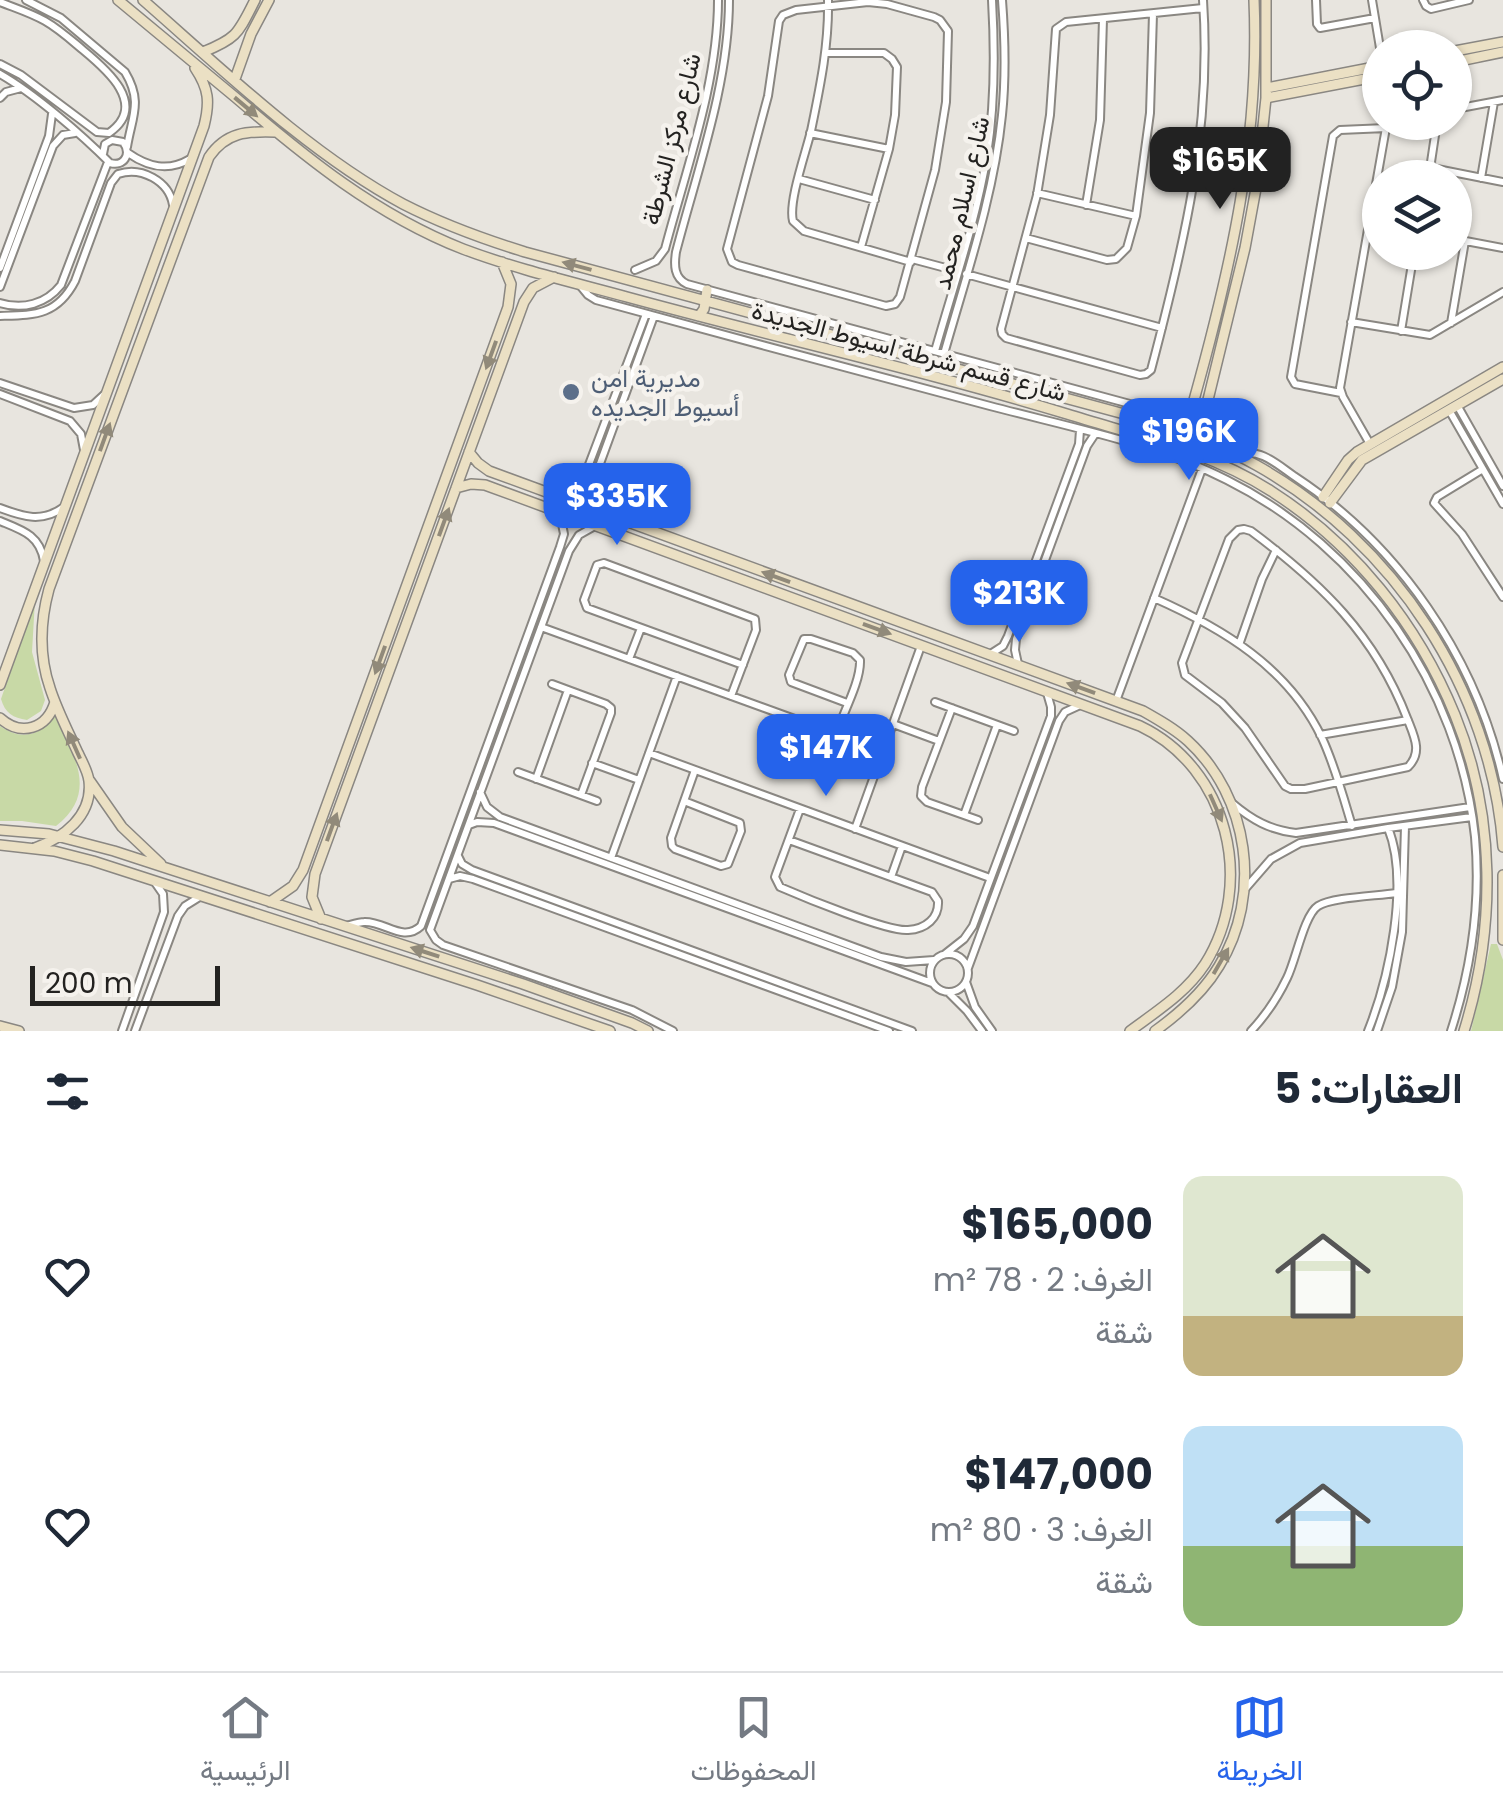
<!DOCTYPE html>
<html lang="ar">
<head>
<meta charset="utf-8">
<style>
  :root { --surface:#fff; --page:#f6f6f7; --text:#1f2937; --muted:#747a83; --line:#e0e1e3; --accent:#2563eb }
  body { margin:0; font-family:Poppins,Vazirmatn,sans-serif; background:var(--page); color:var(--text); direction:rtl; height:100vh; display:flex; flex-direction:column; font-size:38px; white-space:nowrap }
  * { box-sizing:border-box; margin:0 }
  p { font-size:32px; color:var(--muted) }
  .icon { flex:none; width:55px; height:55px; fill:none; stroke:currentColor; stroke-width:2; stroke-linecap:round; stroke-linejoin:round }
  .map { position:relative; height:1031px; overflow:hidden; direction:ltr }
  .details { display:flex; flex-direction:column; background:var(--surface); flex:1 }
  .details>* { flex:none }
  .fabs { position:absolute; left:1362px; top:30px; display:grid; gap:20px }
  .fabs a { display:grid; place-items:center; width:110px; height:110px; border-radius:50%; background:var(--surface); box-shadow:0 2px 8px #0004; font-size:50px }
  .scale { position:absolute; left:30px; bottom:25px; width:190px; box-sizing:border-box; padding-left:10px; border:5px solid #232220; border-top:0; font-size:28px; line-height:35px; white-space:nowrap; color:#232220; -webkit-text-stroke:8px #f5f2ed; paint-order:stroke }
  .price { position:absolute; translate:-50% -85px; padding:0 22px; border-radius:20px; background:var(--accent); color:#fff; font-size:32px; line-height:65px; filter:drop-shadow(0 2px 5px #0008) }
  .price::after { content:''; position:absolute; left:50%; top:60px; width:30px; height:22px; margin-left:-15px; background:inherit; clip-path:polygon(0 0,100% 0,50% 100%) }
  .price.selected { background:#222; color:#fff }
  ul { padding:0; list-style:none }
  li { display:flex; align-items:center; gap:30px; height:250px; padding:0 40px }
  li span { display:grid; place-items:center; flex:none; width:280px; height:200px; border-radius:20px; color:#555 }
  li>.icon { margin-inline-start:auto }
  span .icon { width:120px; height:120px; fill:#fffc; stroke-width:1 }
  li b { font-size:42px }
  h2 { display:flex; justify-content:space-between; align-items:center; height:120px; padding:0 40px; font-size:42px }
  .menu { display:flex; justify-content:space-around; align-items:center; height:140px; border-top:2px solid var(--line); background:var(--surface); font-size:28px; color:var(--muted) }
  .menu a { display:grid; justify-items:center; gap:5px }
  .menu .selected { color:var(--accent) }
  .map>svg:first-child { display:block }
</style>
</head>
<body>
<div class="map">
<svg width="1503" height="1031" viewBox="0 0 1503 1031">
  <rect width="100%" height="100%" fill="#e8e5df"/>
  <!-- green -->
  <path fill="#c8d9a6" d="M35,600l-3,52 13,48 -4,11 -14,9c-14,-2 -22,-7 -26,-21z
    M55,715c19,40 44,78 1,111l-34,-5h-22v-95c21,15 41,10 55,-11z
    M1491,944h6l6,16v71h-32z"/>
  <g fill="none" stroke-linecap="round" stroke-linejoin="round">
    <defs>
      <path id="street" d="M26,0l35,18 64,54c18,30 7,44 2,75
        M729,0c0,84 -32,171 -53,252 -2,13 -2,26 11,32l454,123 5,5 4,9
        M828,0c1,45 -8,87 -17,131 -5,21 -23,71 -18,90l11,10 107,31
        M1203,0c9,130 -19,245 -52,370l-5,4 -6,1 -134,-37 -4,-4 -1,-5 36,-134 13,-80 6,-86 10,-7 137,-14
        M1316,0l1,24 3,4 55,-10
        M1372,0l8,48
        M1423,0l3,6 5,3 38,-9
        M0,2c15,6 31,11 45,19 14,8 26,19 38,29 23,19 66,55 26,83l-12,-1 -76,-57 -21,-11
        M868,2l19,2 47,13 6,3 8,11 -2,71 -11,68 -35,127 -5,7 -9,2 -148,-41 -6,-3 -5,-13 41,-153 11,-75 4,-6 13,-5z
        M826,53h58l8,6 5,8 -2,48 -6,34 -28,98
        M0,74c35,20 82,61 110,89 14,4 22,-9 13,-21l-11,-2 -7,4 -2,10
        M0,98l6,-6 15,-4
        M1455,109l48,-9
        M1437,122l-6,40 1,6 71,14
        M810,133l79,16
        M128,153c20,14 40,19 62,6
        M1481,178l13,-76
        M799,179l76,21
        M1037,193l99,23
        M1086,205l14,-85 3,-101
        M1026,238l81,22 9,-1 11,-11 9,-32 14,-103 3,-99
        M1455,239l48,9
        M912,259l45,12
        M0,268l49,-132 3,-22
        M635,270l21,-9 9,-12c21,-80 53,-166 53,-249
        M966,274l196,54
        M579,284l9,11 8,5c131,36 263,71 394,106 79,21 164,37 237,74 136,68 232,206 248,357 6,66 -4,132 -24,194
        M0,287l53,-141 10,-11 12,-2
        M0,303c23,7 46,1 61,-18l47,-123
        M0,316c34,-1 57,0 75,-35l36,-98 7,-9c23,-8 51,7 55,31
        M1351,322l79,13 73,-43
        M1451,323l14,-82
        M1401,331l13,-79
        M935,351c18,-64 41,-129 52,-196 8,-51 8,-103 5,-155
        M944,354c22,-78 50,-158 58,-239 4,-38 3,-76 0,-115
        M0,383l74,25 19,-3 13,-12
        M1341,393l-46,-9 -4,-7 42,-241 7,-6 46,-2
        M0,394l70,27 11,13 3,16
        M1457,405l46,81
        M1449,410l54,94
        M1370,444l-27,-47 -3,-9 47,-266
        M1239,455c20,-8 39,10 55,21 104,68 182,181 209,303
        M1483,469l-46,28 -3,6 28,31 41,63
        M563,496l14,-9 8,-12 61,-161
        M0,508c24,9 42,15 64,-1
        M599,512l-6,-18 1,-14 60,-164
        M0,521c22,9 40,14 44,40
        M595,526l-16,9 -10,16 -139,379 6,10 7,5 189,65 41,21
        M1244,529l7,2c70,52 124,104 156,187 7,18 16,34 1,49l-103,22h-14l-6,-3 -40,-58 -23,-25 -37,-28 -3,-12 47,-124 9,-9z
        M1154,598c68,30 134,69 168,140 13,28 21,58 30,88
        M541,627l342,124
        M1240,642l22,-63 14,-29
        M989,655l14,-9 5,-10 71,-192 1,-14
        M629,659l12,-31
        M1018,664l-3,-14 1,-11 71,-193 8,-12
        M552,684l54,20 5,4v5l-30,82
        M731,696l25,-66 -1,-11 -151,-56 -7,2 -13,35 3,8 156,57
        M1116,701l86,-232
        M935,702l79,29
        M952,708l-30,79 -1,9 6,6 51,18
        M893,724l46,17
        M836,734c7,-21 25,-53 24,-74l-7,-7 -42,-14h-7l-15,36 2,7 56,21
        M1320,735l88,-15
        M649,753l341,125
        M592,763l47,17
        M518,772l79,29
        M536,779l32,-89
        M480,792l7,15 13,10 381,140 25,5 28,-2
        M684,801l56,22 1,8 -13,33 -7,2 -46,-17 -3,-3 -1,-8 24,-68
        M1232,803c20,17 38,27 64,30l174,-26
        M964,815l33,-90
        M469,825l8,-3 17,1 438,160
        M855,829l66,-183
        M789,840l143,52 6,9c1,17 -12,28 -30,29 -20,2 -105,-33 -128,-43l-5,-10 1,-3 24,-65
        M458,856l4,8 10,6 440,161
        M611,858l66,-182
        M891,877l11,-31
        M449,879l11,-3 13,3 416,152
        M1245,889l26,-30 29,-16 88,-15 84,-11
        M346,926c4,-1 14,-4 18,-4 21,-1 39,21 57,4l139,-379 4,-13 -4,-20
        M930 973a19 19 0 1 1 38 0a19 19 0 1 1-38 0Z
        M945,954l19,-15 9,-13 78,-210v-9l-4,-14
        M968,968l91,-247 6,-9 13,-6
        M966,982l9,25 17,24
        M949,993l18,18 15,20
        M122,1031l42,-119 -1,-18 -9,-13
        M135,1031l43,-115 7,-10 16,-10
        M1251,1031c15,-16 27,-34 36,-53 9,-18 17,-63 31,-72 14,-9 60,-10 78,-13
        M1368,1031c21,-52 42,-149 20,-203
        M1377,1031l15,-44 10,-55 3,-106"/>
      <path id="secondary" d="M118,0c39,32 78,65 117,97 70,60 141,118 228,152 53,20 109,33 164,48 146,40 295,73 440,117 70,22 142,37 204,77 83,53 147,133 184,224 41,101 41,213 9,316
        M143,0c80,70 167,154 260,204 39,20 80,35 122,48l625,169c36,12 72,25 106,44 138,77 235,224 247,382
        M1455,51l48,-9
        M203,52c35,-14 35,-19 52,-52
        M1455,62l48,-10
        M235,79l16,-45 18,-34
        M1267,88l113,-22
        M1266,98l114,-22
        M699,316l5,-7 3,-19
        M1171,428l15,-13 8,-15c37,-133 66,-261 60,-400
        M1209,442l-4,-30 40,-164 12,-65 9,-85v-98
        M469,452l9,11 11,8 654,240c16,9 32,18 45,30 61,56 75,154 31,225 -16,27 -39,47 -64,65
        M456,488l15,-4 14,1 655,241c88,42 116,157 65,238 -19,29 -48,47 -75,67
        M1323,497l25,-37 9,-8 146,-85
        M1330,503l32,-43 141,-81
        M0,685l204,-559c6,-24 5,-37 -9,-58
        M0,718c21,19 47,11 55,-16
        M90,781l32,46 39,37
        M0,830l49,4 65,17 409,133 109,39 16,8
        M0,845l54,6 39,10 384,124 133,46
        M35,848c28,-10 58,-32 54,-67 -1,-9 -7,-20 -11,-28 -10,-22 -21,-43 -28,-65 -11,-32 -10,-66 -1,-99l160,-432c17,-25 38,-26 66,-25
        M1503,875v65
        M270,902l23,-16 10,-16 205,-563 3,-23 -9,-22
        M321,919l-9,-22 3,-23 209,-572 9,-14 21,-11
        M0,1026l19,5"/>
    </defs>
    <!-- street casing -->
    <use href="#street" stroke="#8a8782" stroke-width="10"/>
    <!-- secondary casing -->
    <use href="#secondary" stroke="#8a8782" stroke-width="12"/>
    <!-- street -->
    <use href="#street" stroke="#fff" stroke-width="6"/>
    <!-- secondary -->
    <use href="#secondary" stroke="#ebe0c4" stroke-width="9"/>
  </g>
  <!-- one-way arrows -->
  <defs><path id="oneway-solid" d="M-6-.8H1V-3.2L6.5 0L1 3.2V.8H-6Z" transform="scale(2.5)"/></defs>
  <g fill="#918a7a">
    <use href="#oneway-solid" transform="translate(246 107) rotate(40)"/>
    <use href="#oneway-solid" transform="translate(577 266) rotate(-165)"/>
    <use href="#oneway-solid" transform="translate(491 355) rotate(110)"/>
    <use href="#oneway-solid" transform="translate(105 437) rotate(-70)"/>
    <use href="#oneway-solid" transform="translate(444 522) rotate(-70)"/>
    <use href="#oneway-solid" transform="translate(776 577) rotate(-160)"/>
    <use href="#oneway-solid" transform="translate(877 629) rotate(20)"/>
    <use href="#oneway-solid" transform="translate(380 660) rotate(110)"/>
    <use href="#oneway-solid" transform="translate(1081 688) rotate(-160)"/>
    <use href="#oneway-solid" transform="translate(74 745) rotate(-114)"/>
    <use href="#oneway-solid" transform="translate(1216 808) rotate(66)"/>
    <use href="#oneway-solid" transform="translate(332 827) rotate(-70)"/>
    <use href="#oneway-solid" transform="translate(425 952) rotate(-162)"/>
    <use href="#oneway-solid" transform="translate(1221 961) rotate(-60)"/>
  </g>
  <!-- markers -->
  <circle fill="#5c6f8a" stroke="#f5f2ed" stroke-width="4" cx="571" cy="392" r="10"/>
  <g text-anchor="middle" stroke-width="9" stroke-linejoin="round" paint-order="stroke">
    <!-- street labels -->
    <g font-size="25" fill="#232220" stroke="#f5f2ed">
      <text transform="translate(671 139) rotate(-76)" y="9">شارع مركز الشرطة</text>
      <text transform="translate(961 203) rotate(-77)" y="9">شارع اسلام محمد</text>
      <text transform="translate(909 351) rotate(15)" y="9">شارع قسم شرطة اسيوط الجديدة</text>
    </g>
    <!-- service labels -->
    <g font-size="25" fill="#4e5e75" stroke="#f5f2ed" text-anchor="start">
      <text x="591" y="387">مديرية امن<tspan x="591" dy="29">أسيوط الجديده</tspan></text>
    </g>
  </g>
</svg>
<div class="fabs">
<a><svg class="icon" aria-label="locate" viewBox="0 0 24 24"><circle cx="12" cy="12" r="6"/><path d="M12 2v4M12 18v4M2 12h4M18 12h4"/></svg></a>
<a><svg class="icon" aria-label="layers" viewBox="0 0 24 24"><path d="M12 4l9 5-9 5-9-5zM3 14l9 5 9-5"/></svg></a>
</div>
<div class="scale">200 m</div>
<b class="price selected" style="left:1220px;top:212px">$165K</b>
<b class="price" style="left:1189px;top:483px">$196K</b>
<b class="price" style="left:617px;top:548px">$335K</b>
<b class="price" style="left:1019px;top:645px">$213K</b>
<b class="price" style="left:826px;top:799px">$147K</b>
</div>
<section class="details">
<h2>العقارات: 5<svg class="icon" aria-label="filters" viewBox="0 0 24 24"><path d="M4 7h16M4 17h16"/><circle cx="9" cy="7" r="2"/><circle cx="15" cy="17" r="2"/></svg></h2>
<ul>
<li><span style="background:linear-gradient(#dfe7d0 70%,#c2b280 0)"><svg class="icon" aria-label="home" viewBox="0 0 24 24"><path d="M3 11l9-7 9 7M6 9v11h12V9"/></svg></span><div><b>$165,000</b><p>الغرف: 2 · 78 m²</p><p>شقة</p></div><svg class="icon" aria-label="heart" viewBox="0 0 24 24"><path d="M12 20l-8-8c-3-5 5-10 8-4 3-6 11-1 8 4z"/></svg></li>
<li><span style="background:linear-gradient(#bfe0f5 60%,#8fb573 0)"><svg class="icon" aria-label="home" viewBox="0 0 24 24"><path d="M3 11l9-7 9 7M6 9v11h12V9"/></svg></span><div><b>$147,000</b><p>الغرف: 3 · 80 m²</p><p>شقة</p></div><svg class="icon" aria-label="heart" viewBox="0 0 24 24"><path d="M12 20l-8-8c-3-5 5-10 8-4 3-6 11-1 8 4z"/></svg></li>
</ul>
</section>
<nav class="menu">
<a class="selected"><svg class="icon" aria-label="map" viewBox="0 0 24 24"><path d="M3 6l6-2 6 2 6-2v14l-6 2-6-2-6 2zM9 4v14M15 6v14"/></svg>الخريطة</a>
<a><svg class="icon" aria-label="saved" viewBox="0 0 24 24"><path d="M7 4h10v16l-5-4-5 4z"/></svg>المحفوظات</a>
<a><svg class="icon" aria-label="home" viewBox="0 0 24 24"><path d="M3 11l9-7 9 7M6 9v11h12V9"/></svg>الرئيسية</a>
</nav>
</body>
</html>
